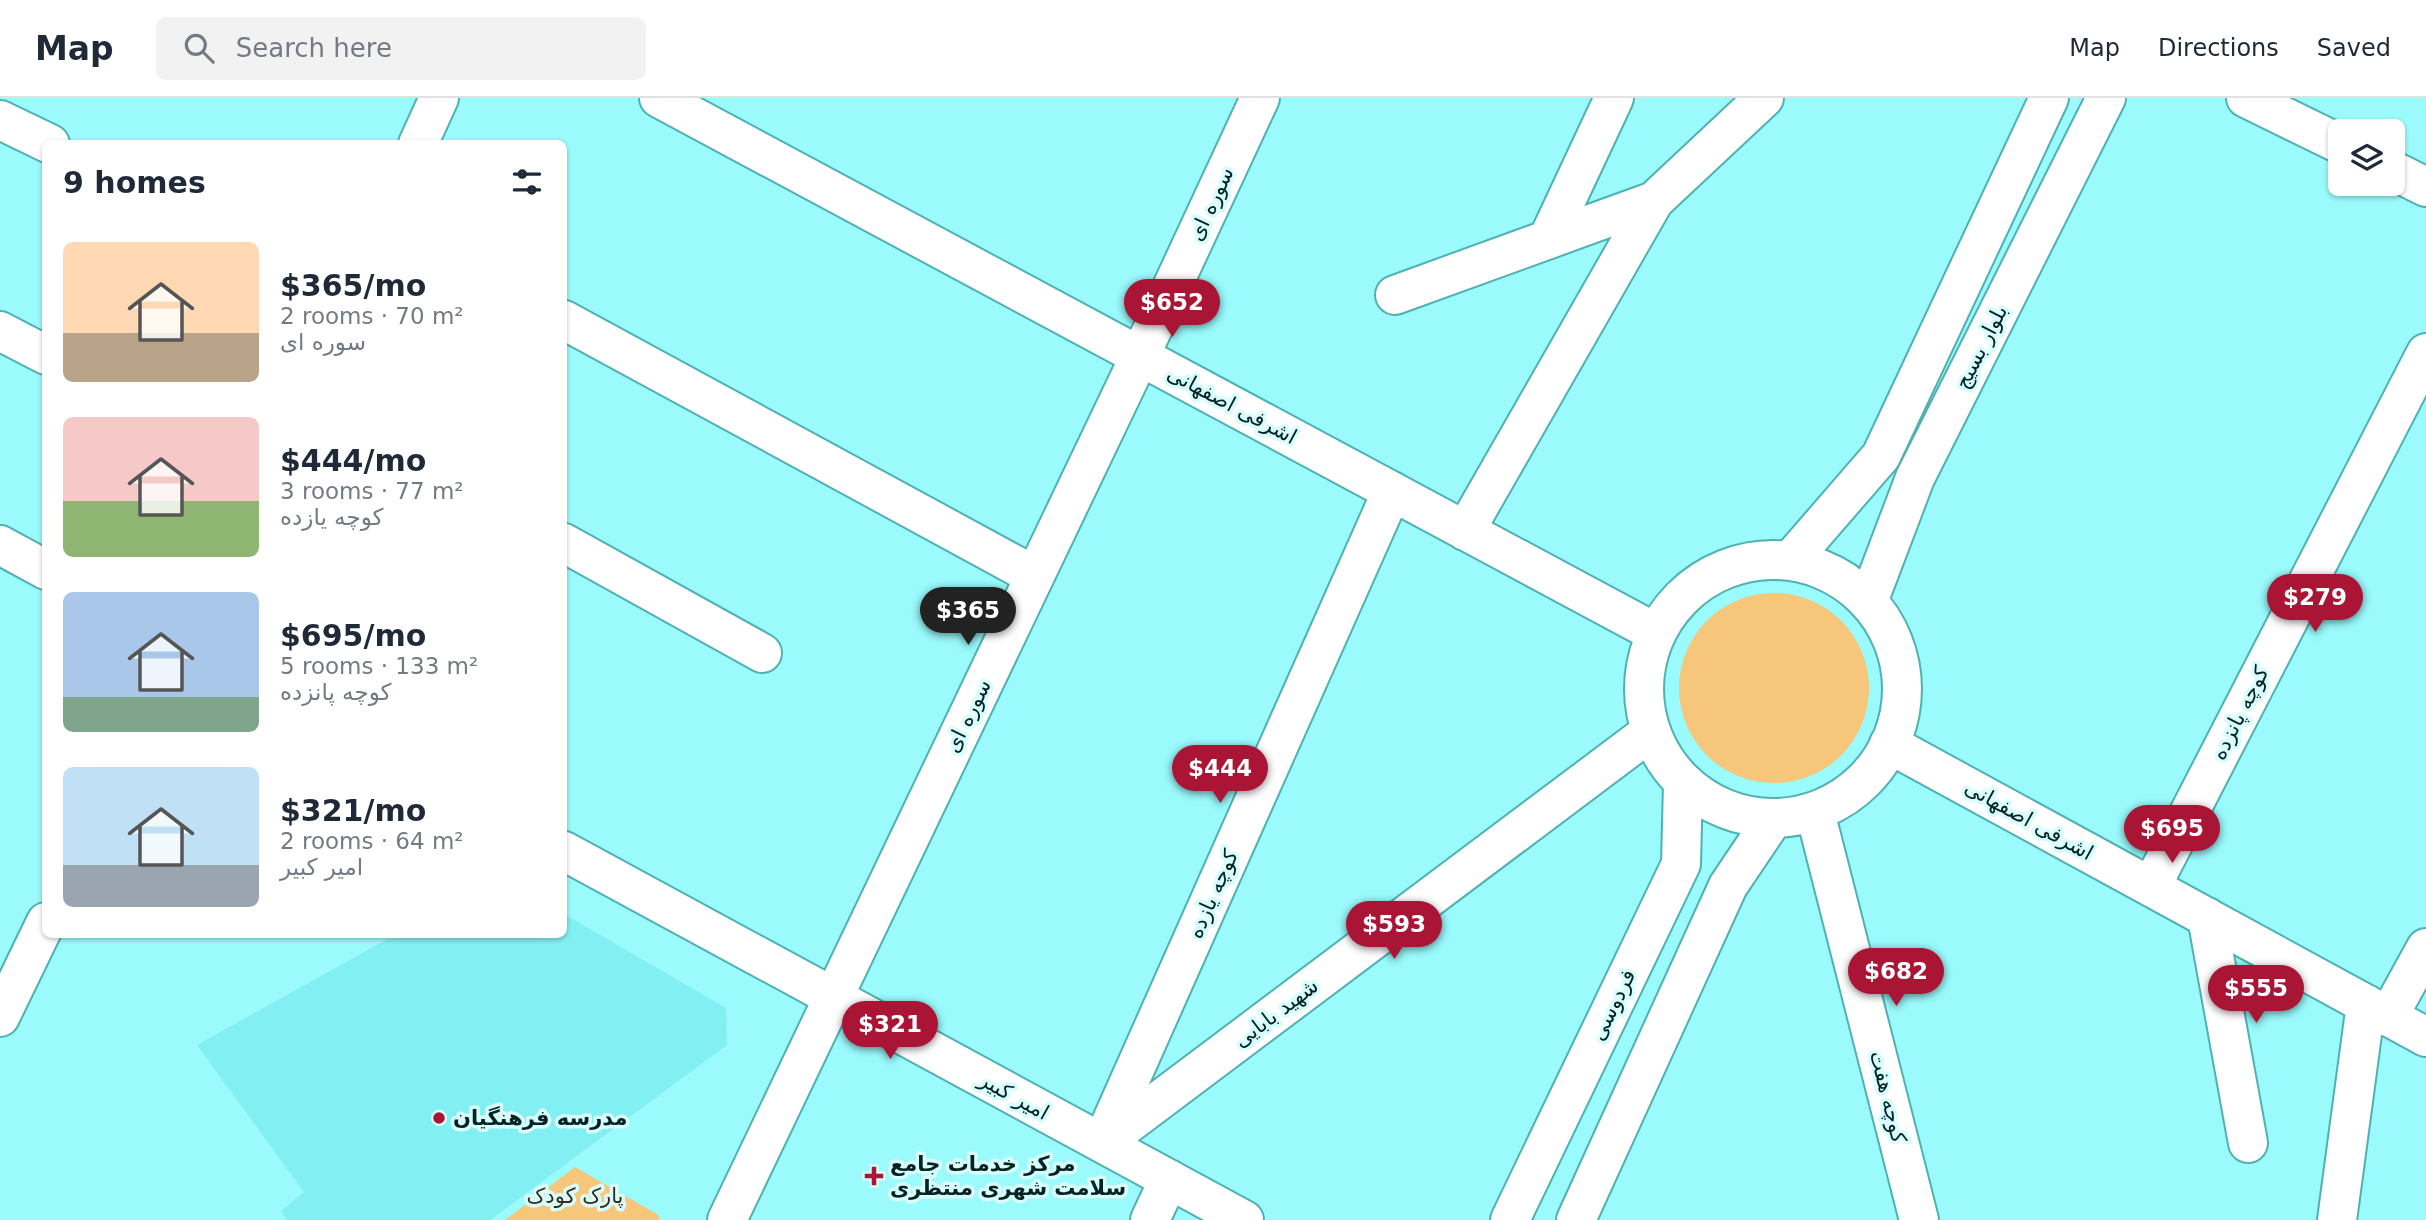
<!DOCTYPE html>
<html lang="en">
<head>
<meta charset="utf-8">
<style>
  :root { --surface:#fff; --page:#f2f2f3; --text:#1f2937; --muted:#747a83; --line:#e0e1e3; --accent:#aa1435 }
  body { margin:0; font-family:"DejaVu Sans","Noto Sans Arabic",sans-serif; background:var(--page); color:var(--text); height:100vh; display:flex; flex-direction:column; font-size:26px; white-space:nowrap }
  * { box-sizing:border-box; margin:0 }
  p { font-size:23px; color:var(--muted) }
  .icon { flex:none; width:38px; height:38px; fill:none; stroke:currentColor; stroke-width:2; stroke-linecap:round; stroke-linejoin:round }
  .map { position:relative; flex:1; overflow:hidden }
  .sheet { position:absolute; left:42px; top:42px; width:525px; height:798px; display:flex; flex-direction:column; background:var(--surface); border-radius:10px; box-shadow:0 2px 5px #0004 }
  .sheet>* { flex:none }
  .fabs { position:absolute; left:2328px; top:21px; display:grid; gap:14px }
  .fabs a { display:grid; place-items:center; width:77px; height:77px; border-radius:10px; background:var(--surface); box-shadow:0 2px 5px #0004; font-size:35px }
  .price { position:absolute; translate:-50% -60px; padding:0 16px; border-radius:24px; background:var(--accent); color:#fff; font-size:23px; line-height:46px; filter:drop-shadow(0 2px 4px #0008) }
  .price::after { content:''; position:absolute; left:50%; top:42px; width:21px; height:16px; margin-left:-10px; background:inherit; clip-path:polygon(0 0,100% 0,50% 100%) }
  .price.current { background:#222; color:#fff }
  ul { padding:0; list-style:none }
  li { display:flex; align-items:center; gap:21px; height:175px; padding:0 21px }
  li span { display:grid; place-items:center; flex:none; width:196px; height:140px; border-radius:10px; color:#555 }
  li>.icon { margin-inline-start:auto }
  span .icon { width:84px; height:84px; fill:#fffc; stroke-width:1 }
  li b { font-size:30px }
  h2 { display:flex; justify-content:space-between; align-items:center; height:84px; padding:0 21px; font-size:30px }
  header { display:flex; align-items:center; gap:42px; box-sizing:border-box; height:98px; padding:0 35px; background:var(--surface); border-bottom:2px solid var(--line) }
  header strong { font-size:33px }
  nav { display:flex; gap:38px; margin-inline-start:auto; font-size:24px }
  .search { width:490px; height:63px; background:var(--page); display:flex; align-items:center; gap:18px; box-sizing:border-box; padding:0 24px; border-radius:10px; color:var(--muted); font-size:26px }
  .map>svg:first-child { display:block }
</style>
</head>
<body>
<header>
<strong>Map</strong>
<div class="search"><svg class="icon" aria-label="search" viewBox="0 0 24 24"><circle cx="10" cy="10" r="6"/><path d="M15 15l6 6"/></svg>Search here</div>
<nav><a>Map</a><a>Directions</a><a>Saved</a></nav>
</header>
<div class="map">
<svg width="2426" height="1122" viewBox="0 0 2426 1122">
  <rect width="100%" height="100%" fill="#9afafc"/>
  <!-- built -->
  <path fill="#82eff2" d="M564,816l162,94 1,37 -237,175h-203l-6,-9 23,-19 -107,-147 198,-110 169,-1z"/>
  <!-- green -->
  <path fill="#f6c67b" d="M1679 590a95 95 0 1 1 190 0a95 95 0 1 1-190 0Z
    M575,1069l85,49 -2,4h-153z"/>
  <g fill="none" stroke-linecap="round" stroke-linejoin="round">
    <defs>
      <path id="minor" d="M659,0l997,535
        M2246,0l94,46
        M0,22l50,24
        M418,46l21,-46
        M2392,72l34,17
        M1548,141l66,-141
        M1395,197l259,-94
        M564,222l471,256
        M0,233l46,24
        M1465,433l189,-330 110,-103
        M564,445l198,110
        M0,447l46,25
        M1889,646l537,293
        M1815,714l104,408
        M564,753l680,369
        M2151,789l275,-534
        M2207,819l41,226
        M0,919l46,-95
        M2388,919l38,-69
        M1104,1044l546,-410
        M1102,1045l290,-652
        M727,1122l413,-864 120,-258
        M1150,1122l19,-41
        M2337,1122l29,-216"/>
      <path id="major" d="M1644 591a129 129 0 1 1 258 0a129 129 0 1 1-258 0Z
        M1790,463l91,-105 168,-358
        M1868,504l47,-124 191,-380
        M1510,1122l171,-356 2,-81
        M1576,1122l152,-334 45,-67"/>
    </defs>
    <!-- minor casing -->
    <use href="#minor" stroke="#50b1b3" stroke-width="42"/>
    <!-- major casing -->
    <use href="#major" stroke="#50b1b3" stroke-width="42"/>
    <!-- minor -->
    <use href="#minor" stroke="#fff" stroke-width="38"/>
    <!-- major -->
    <use href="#major" stroke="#fff" stroke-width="38"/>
  </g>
  <!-- markers -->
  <g fill="#aa1435" stroke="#d9fcfc" stroke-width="2.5">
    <circle cx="439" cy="1020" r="7"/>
    <path d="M870.5 1067.5h7v7h7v7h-7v7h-7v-7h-7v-7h7z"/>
  </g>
  <g text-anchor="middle" stroke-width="7" stroke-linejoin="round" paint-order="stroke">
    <!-- street labels -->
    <g font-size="21" fill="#032324" stroke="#d9fcfc">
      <text transform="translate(1211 106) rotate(-65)" y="7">سوره ای</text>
      <text transform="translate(1981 249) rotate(-63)" y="7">بلوار بسیج</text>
      <text transform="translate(1232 307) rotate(28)" y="7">اشرفی اصفهانی</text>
      <text transform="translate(2240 615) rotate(-63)" y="7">کوچه پانزده</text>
      <text transform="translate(968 618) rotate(-64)" y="7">سوره ای</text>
      <text transform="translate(2029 722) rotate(29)" y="7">اشرفی اصفهانی</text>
      <text transform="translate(1213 796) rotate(-66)" y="7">کوچه یازده</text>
      <text transform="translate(1613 907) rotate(-64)" y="7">فردوسی</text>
      <text transform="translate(1276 915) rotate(-37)" y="7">شهید بابایی</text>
      <text transform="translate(1014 998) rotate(29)" y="7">امیر کبیر</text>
      <text transform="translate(1888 999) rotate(76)" y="7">کوچه هفت</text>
    </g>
    <!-- poi labels -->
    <g font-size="21" font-weight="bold" fill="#032324" stroke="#d9fcfc" text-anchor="start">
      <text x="453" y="1027">مدرسه فرهنگیان</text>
      <text x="890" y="1073">مرکز خدمات جامع<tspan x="890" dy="24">سلامت شهری منتظری</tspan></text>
    </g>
    <!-- park labels -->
    <g font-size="21" fill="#372c1a" stroke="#d9fcfc">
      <text x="575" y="1105">پارک کودک</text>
    </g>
  </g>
</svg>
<div class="fabs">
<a><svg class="icon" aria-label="layers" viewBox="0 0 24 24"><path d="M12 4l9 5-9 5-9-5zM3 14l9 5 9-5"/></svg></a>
</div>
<b class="price" style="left:1172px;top:241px">$652</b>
<b class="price" style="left:2315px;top:536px">$279</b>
<b class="price current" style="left:968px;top:549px">$365</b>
<b class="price" style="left:1220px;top:707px">$444</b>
<b class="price" style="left:2172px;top:767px">$695</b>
<b class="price" style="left:1394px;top:863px">$593</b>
<b class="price" style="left:1896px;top:910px">$682</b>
<b class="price" style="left:2256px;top:927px">$555</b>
<b class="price" style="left:890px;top:963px">$321</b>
<section class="sheet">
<h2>9 homes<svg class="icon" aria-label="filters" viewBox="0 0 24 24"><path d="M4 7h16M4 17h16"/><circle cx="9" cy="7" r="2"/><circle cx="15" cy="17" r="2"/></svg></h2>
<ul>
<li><span style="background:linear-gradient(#ffd9b3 65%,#b9a48a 0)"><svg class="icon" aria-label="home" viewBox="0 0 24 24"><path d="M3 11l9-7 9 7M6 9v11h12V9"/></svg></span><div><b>$365/mo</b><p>2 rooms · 70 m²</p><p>سوره ای</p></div></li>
<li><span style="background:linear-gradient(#f6c9c9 60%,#8fb573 0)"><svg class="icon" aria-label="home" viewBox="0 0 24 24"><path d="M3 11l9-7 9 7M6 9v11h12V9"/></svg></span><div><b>$444/mo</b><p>3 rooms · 77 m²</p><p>کوچه یازده</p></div></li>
<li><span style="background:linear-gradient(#a9c7e8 75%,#7fa58c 0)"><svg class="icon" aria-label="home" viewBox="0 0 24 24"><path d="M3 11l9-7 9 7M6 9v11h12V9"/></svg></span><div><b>$695/mo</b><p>5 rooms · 133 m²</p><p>کوچه پانزده</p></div></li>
<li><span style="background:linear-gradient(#bfe0f5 70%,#9aa5b1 0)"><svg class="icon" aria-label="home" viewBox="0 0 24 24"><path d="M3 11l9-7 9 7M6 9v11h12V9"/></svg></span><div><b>$321/mo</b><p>2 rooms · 64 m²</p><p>امیر کبیر</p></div></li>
</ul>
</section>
</div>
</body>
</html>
